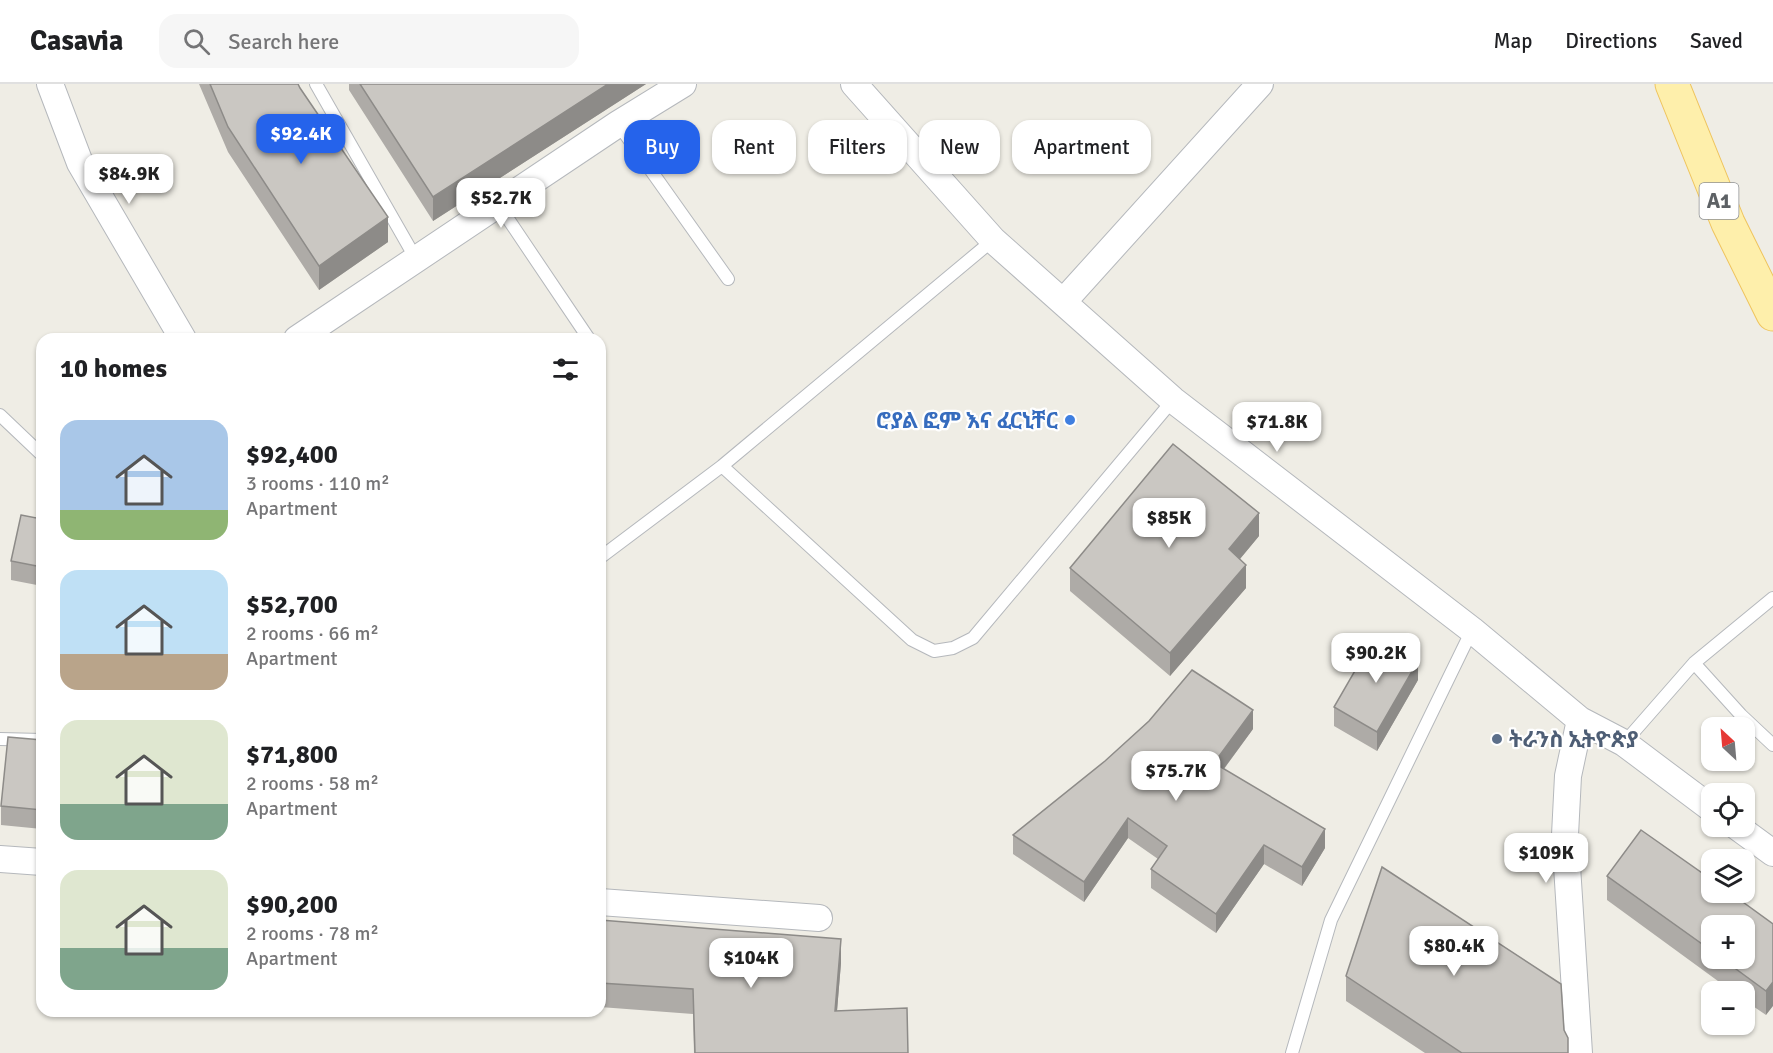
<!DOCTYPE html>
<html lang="en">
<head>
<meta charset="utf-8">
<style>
  :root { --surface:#fff; --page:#f6f6f6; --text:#202124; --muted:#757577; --line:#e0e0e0; --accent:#2563eb }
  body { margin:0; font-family:Signika,"Noto Sans Ethiopic",sans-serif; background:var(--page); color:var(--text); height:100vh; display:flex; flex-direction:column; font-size:22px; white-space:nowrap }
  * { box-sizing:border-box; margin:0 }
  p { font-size:20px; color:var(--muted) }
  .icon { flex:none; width:33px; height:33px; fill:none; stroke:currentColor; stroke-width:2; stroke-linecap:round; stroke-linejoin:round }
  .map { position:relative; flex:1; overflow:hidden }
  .details { position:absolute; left:36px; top:249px; width:570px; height:684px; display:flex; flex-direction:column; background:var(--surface); border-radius:18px; box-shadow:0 2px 4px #0004 }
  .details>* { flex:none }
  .top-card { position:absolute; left:624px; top:36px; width:570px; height:54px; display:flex; gap:12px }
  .needle { width:39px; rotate:334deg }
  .controls { position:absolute; left:1701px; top:633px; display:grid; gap:12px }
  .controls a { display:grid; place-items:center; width:54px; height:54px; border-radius:12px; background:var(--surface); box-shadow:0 2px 4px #0004; font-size:30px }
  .price { position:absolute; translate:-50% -51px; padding:0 14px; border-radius:12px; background:#fff; color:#222; font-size:20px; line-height:39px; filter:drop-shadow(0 2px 3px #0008) }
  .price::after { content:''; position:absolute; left:50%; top:36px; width:18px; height:14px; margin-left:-9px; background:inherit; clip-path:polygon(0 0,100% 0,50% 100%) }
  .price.selected { background:var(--accent); color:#fff }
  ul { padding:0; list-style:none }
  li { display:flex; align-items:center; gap:18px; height:150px; padding:0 24px }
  li span { display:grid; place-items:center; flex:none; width:168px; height:120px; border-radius:18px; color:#555 }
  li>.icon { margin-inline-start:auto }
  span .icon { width:72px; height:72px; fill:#fffc; stroke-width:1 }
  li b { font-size:26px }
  h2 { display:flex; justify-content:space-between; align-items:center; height:72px; padding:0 24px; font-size:26px }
  .chip { padding:0 21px; border-radius:18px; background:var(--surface); box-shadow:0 2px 4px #0004; font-size:21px; line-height:54px }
  .chip.selected { background:var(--accent); color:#fff }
  header { display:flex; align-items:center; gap:36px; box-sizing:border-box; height:84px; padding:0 30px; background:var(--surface); border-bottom:2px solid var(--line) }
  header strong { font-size:28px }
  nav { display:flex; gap:33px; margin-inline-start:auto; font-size:21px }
  .search { width:420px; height:54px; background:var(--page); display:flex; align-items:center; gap:15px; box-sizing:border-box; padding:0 21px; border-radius:18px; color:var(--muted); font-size:22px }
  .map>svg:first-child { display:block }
</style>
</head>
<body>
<header>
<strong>Casavia</strong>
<div class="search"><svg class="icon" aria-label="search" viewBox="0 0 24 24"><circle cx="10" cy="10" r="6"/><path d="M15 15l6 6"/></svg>Search here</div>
<nav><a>Map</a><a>Directions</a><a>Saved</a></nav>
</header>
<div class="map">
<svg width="1773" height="969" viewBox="0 0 1773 969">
  <rect width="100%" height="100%" fill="#efede5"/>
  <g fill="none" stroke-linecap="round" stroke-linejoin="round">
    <defs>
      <path id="lane" d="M316,0l100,175
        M618,40l110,155
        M498,120l91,135
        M0,331l42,40
        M722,382l190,174 22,11 19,-3 20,-10 200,-238
        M601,473l121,-91 271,-226
        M1694,579l47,52 32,30
        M0,655l42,1
        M1624,659l70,-80 79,-65
        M1292,969l39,-133 141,-290"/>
      <path id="street" d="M50,0l30,79 103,176
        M854,0l139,156 180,160 299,230 108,90 44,23 88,66
        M1063,218l197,-218
        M297,255l321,-215 65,-40
        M1736,742l37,27
        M0,775l42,3
        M600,818l219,16
        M1579,969l-14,-218 3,-59 12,-56"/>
      <path id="primary" d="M1672,0l56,139 45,91"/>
    </defs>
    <!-- lane casing -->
    <use href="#lane" stroke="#b5b8bc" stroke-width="14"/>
    <!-- street casing -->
    <use href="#street" stroke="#b5b8bc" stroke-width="28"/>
    <!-- primary casing -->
    <use href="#primary" stroke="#efc45e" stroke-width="35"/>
    <!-- lane -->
    <use href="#lane" stroke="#fff" stroke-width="12"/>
    <!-- street -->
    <use href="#street" stroke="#fff" stroke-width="26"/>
    <!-- primary -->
    <use href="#primary" stroke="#feefab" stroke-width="33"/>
  </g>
  <!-- wall -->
  <path fill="#aeaba7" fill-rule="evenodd" d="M199,0h99l90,158 -69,48 -91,-138z
    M349,0h297l-213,137 -84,-131z
    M42,435v67l-31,-6v-19z
    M1259,452l-19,23 6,29 -76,88 -100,-85v-23z
    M1418,596l-41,71 -43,-25v-19z
    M1253,645l-29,40 101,79 -23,38 -38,-22 -48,69 -65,-45v-19l7,-10 -30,-21 -44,64 -71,-48v-19z
    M42,656v89l-41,-4v-19z
    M1607,792l166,48 -7,91 -22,-15v-8h-11l-126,-92zM1712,842l32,32h-32z
    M600,836l241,43 -4,48 71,42h-214l-1,-39 -93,-7z
    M1346,892l218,54 4,23h-143l-79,-52z"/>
  <!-- shaded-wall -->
  <path fill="#8d8b88" d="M608,0h38l-213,137v-24z
    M388,133v25l-69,48v-24z
    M1259,429v23l-30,36v-23z
    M1246,481v23l-76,88v-23z
    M1418,577v19l-41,71v-19z
    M1253,626v19l-39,53v-19z
    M1128,734v20l-44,64v-20z
    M1325,745v19l-23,38v-19z
    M1264,761v19l-48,69v-19z
    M841,855v24l-6,72v-24z
    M1773,898v24l-7,9v-24z"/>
  <!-- building -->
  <path fill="#cac7c2" stroke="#8d8b88" stroke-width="1.5" d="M210,0h88l2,4 88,129 -69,49 -91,-139z
    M360,0h248l-175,113z
    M1173,360l86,69 -30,36 17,16 -76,88 -100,-85z
    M21,431l21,4v48l-31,-6z
    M1375,552l43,25 -41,71 -43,-25z
    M1192,586l61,40 -39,53 111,66 -23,38 -38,-22 -48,69 -65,-45 16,-23 -39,-28 -44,64 -71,-47 92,-74 44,-40z
    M8,653l34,3v70l-41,-4z
    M1641,746l71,50v12h17l44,32v58l-7,9 -45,-33h23v-32h-32v25l-105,-75z
    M1382,783l179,117 3,46 4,8v15h-106l-116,-77z
    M600,836l241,19 -6,72 72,-3 1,45h-213l-2,-64 -93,-6z"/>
  <!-- markers -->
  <circle fill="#3f7fe0" stroke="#fff" stroke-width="2" cx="1070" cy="336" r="6"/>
  <circle fill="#5c6f8a" stroke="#fff" stroke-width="2" cx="1497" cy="655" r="6"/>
  <g text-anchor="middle" stroke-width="4.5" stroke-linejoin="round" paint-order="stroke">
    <!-- shield labels -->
    <rect fill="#fff" stroke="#8e9093" stroke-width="1.5" x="1699.5" y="99" width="39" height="36" rx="4.5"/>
    <g font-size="21" font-weight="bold" fill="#5d6165">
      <text x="1719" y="124">A1</text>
    </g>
    <!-- shop labels -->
    <g font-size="22" font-weight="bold" fill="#366cbe" stroke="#fff" text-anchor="end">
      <text x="1058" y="344">ሮያል ፎም እና ፈርኒቸር</text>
    </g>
    <!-- service labels -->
    <g font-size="22" font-weight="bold" fill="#4e5e75" stroke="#fff" text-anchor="start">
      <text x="1509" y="663">ትራንስ ኢትዮጵያ</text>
    </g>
  </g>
</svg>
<div class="controls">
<a><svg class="needle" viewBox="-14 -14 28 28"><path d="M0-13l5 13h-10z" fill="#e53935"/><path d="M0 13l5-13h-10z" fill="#757577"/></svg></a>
<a><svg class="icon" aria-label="locate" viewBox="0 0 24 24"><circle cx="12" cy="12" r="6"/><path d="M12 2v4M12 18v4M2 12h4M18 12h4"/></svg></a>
<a><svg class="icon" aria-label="layers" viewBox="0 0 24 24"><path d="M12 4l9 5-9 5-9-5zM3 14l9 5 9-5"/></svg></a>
<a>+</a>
<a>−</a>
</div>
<b class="price selected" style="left:301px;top:81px">$92.4K</b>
<b class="price" style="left:129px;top:121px">$84.9K</b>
<b class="price" style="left:501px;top:145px">$52.7K</b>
<b class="price" style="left:1277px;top:369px">$71.8K</b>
<b class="price" style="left:1169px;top:465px">$85K</b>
<b class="price" style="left:1376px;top:600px">$90.2K</b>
<b class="price" style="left:1176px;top:718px">$75.7K</b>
<b class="price" style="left:1546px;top:800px">$109K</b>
<b class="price" style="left:1454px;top:893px">$80.4K</b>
<b class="price" style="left:751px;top:905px">$104K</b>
<div class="top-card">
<a class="chip selected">Buy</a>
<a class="chip">Rent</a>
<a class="chip">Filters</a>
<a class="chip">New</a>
<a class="chip">Apartment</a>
</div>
<section class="details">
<h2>10 homes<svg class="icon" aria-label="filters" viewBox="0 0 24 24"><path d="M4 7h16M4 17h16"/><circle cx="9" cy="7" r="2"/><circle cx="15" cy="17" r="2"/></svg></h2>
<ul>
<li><span style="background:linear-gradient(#a9c7e8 75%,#8fb573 0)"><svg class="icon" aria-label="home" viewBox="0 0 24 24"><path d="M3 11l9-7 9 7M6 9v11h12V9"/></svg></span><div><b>$92,400</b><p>3 rooms · 110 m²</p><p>Apartment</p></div></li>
<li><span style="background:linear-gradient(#bfe0f5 70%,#b9a48a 0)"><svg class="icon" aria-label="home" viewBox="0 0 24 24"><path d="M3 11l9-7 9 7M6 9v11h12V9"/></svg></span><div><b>$52,700</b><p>2 rooms · 66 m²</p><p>Apartment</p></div></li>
<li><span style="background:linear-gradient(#dfe7d0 70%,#7fa58c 0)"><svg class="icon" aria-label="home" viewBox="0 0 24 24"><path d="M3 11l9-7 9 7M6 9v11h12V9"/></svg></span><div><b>$71,800</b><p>2 rooms · 58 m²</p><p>Apartment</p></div></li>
<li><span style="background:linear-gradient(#dfe7d0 65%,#7fa58c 0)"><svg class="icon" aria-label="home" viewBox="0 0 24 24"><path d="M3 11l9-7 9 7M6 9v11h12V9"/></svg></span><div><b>$90,200</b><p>2 rooms · 78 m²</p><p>Apartment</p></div></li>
</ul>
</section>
</div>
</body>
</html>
